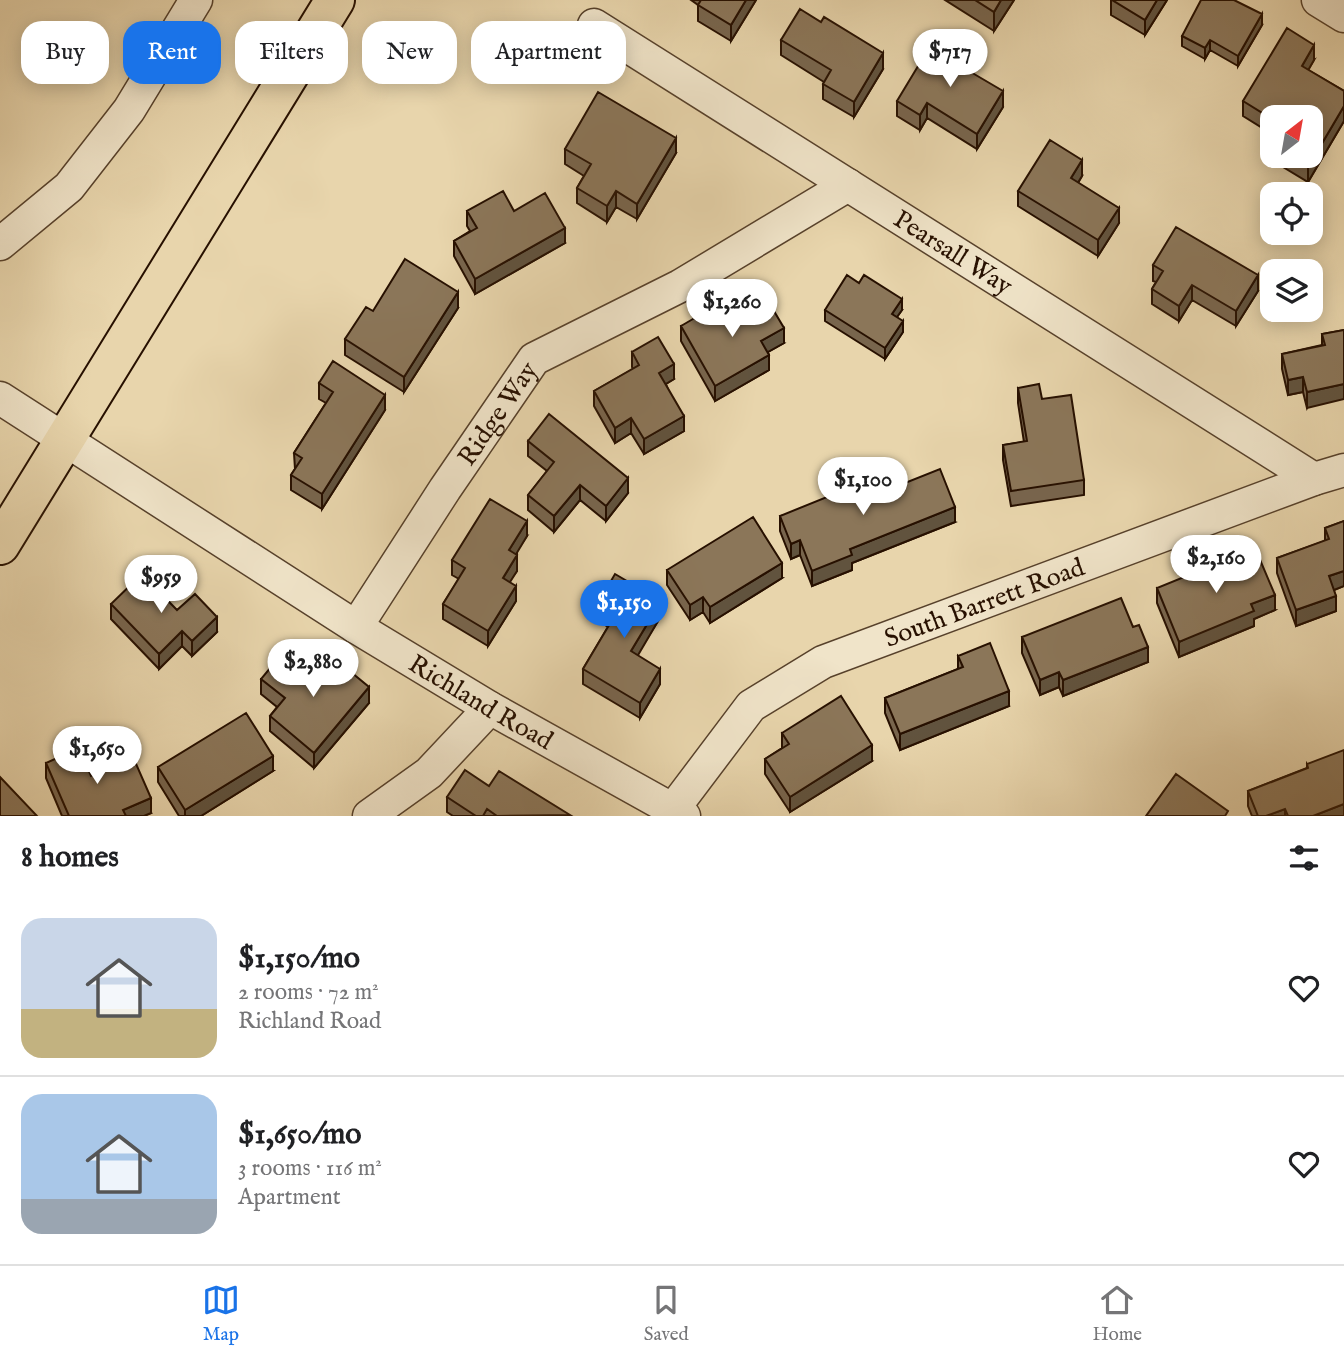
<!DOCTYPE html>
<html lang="en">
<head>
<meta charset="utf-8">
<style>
  :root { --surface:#fff; --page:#f6f6f6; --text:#202124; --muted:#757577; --line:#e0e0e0; --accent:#1a73e8 }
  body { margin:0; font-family:"IM FELL English",serif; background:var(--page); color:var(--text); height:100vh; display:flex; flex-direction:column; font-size:26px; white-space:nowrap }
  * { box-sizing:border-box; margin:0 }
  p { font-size:23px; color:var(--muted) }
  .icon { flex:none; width:38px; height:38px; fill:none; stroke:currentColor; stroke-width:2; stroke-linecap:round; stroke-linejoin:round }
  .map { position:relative; height:816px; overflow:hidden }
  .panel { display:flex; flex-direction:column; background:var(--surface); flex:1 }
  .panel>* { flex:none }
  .top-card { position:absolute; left:21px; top:21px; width:700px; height:63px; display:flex; gap:14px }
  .needle { width:46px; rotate:31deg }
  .controls { position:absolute; left:1260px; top:105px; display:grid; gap:14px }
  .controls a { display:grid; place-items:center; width:63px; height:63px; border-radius:14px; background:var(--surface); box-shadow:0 4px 18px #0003; font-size:35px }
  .price { position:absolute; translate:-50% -60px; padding:0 16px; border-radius:24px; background:#fff; color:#222; font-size:23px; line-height:46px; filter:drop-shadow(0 2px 4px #0008) }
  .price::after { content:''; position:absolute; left:50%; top:42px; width:21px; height:16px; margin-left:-10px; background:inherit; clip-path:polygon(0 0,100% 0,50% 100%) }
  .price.on { background:var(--accent); color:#fff }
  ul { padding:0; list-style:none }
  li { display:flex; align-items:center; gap:21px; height:175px; padding:0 21px }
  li+li { border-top:2px solid var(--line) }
  li span { display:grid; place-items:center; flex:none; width:196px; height:140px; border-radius:21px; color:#555 }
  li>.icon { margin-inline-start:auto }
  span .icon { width:84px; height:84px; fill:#fffc; stroke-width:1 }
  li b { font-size:30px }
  h2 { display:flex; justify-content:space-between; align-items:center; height:84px; padding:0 21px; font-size:30px }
  .tag { padding:0 24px; border-radius:21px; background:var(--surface); box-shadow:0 4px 18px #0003; font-size:24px; line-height:63px }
  .tag.on { background:var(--accent); color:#fff }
  .menu { display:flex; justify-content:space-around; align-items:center; height:98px; border-top:2px solid var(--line); background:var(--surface); font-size:19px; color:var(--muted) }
  .menu a { display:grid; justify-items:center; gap:4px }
  .menu .on { color:var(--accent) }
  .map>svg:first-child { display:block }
</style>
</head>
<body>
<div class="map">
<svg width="1344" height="816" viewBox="0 0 1344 816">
  <rect width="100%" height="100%" fill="#e8d5ac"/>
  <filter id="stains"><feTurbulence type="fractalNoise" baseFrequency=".00286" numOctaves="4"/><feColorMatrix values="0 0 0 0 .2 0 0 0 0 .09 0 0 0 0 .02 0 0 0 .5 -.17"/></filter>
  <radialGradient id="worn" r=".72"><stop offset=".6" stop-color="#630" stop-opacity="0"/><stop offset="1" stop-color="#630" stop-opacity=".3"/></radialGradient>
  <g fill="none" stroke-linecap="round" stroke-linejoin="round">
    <defs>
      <g id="minor">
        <path d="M1318,0l26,16"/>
        <path id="s1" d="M594,25l720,454"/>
        <path d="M0,244l69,-57 60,-77 67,-110"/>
        <path id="s2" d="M0,398l356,229 134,81 194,108"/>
        <path id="s3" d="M356,627l89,-138 89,-130 146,-73 168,-101"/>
        <path d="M369,816l60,-43 61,-65"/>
        <path id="s4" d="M668,816l83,-110 72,-44 491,-183 30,-9"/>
      </g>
      <path id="highway" d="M0,545l335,-545"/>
    </defs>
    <!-- minor casing -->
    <use href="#minor" stroke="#57412b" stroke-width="35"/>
    <!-- highway casing -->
    <use href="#highway" stroke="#271000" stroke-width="42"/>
    <!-- minor -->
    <use href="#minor" stroke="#f0e4c9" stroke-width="32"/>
    <!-- highway -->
    <use href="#highway" stroke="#e8d5ac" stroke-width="38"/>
  </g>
  <!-- wall -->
  <path fill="#78654d" stroke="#271000" stroke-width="2" d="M691,0h65l-25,41 -33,-20v-16z
    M945,0h69l-20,31z
    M1111,0h56l-22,35 -34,-20z
    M1262,25l-24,41 -28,-16 -5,9 -23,-13v-10z
    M781,40l102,29 -29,48 -31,-18v-15l1,-2 -43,-27z
    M1314,60l-6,10 36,21v30l-36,61 -30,-18v-8h33v-39h-39v17l-29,-18v-15z
    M958,65l45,42 -26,42 -50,-31 -7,12 -23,-14v-15z
    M565,149l111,4 -39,66 -21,-12 -9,15 -30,-19v-15l7,-12 -19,-12z
    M1082,176l-4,7 41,40 -21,33 -80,-50v-15z
    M467,211h47l51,32 -90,51 -21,-38v-15l16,-10 -3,-5z
    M1153,265l105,26 -22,35 -44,-26 -13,21 -27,-17v-15l4,-7 -3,-1z
    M458,308l-54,84 -59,-37v-16l28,-28z
    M825,310h77l-5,7 6,15 -18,27 -60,-38z
    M718,322l66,21 -16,9 1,18 -54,31 -34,-60v-15z
    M1344,330l-37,78 -4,-16 -15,3 -6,-26v-15l40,-9v-11z
    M632,352l42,27 -8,5 18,47 -40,23 -13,-21 -16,10 -21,-37v-15l39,-22 -1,-2z
    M319,383l66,27 -63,99 -31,-19v-15l4,-6 -1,-16 32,-50 -7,-4z
    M1018,388l24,11 42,81v15l-73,11 -8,-46v-15l21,-3 -6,-39z
    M528,441l100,52 -22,28 -26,-21 -26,32 -26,-22v-15l19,-24 -19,-15z
    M875,495l80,27 -103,41v7l-40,16 -12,-31 -9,4 -11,-28v-15z
    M1344,521v65l-10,4 2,21 -40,15 -19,-53v-15l48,-17v-13z
    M527,536l-12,18 2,17 -8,11 7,19 -28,45 -45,-27v-15l16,-25 -7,-4v-15z
    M667,570l115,8 -72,45 -7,-11 -13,8 -23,-35z
    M1157,588l118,22 -21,9v7l-75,31 -22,-54z
    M111,604l66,6 40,22 -25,24 -10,-10 -23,23 -48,-50z
    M597,605l64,11 -24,39 23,29 -20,34 -57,-34v-15l25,-42 -11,-7z
    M1133,627l15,35 -85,34 -4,-9 -19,8 -18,-42v-16z
    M958,656l51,50 -109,44 -15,-37v-15l73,-29z
    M335,668l34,35 -55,65 -44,-37v-15l7,-9 -16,-13v-15l45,-3z
    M782,733l90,28 -82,51 -25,-38v-15l17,-11z
    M46,763l45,13 60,37 -7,3h-82l-16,-38z
    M1307,764l37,52h-92l-4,-10v-15l59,-23z
    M158,767l115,4 -72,45h-22l-21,-34z
    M489,786l81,30h-117l-6,-4v-15z"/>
  <!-- shaded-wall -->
  <path fill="#61533e" stroke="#271000" stroke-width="2" d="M746,0h10l-25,41v-16z
    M1001,0h13l-20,31v-19z
    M1157,0h10l-22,35v-15z
    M1262,14v11l-24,41v-10z
    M1210,40v10l-5,9v-11z
    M1314,45v15l-12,21v-15z
    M958,51v16l-6,-6z
    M883,53v16l-29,48v-15z
    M1003,91v16l-26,42v-15z
    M927,103v15l-7,12v-15z
    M1344,106v15l-36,61v-15z
    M676,138v15l-39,66v-15z
    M1082,160v16l-11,18v-16z
    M616,191v16l-9,15v-16z
    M1119,208v15l-21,33v-16z
    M565,228v15l-90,51v-15z
    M1258,275v16l-22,35v-15z
    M1192,285v15l-13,21v-15z
    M458,292v16l-54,84v-15z
    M902,299v11l-10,14v-10z
    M903,321v11l-18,27v-11z
    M784,328v15l-23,13v-15z
    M769,355v15l-54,31v-15z
    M674,364v15l-15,9v-15z
    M1303,377v15l-15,3v-15z
    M1344,384v15l-37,9v-16z
    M385,395v15l-63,99v-15z
    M684,416v15l-40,23v-15z
    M631,418v15l-16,10v-15z
    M628,478v15l-22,28v-15z
    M580,485v15l-26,32v-16z
    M955,507v15l-103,41v7l-40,16v-15l38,-22z
    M527,521v15l-18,30v-16z
    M800,540v15l-9,4v-15z
    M517,555v16l-14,22v-15z
    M782,563v15l-72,45v-16z
    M1344,571v15l-15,6v-16z
    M516,586v15l-28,45v-15z
    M1275,595v15l-21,9v7l-75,31v-15l72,-38z
    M1336,596v15l-40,15v-16z
    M703,597v15l-13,8v-15z
    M661,601v15l-30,51v-16z
    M217,617v15l-25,24v-15z
    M182,631v15l-23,23v-15z
    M1148,647v15l-85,34v-16z
    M660,669v15l-20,34v-15z
    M1059,672v15l-19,8v-15z
    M369,687v16l-55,65v-15z
    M1009,691v15l-109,44v-16z
    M872,745v16l-82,51v-15z
    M273,756v15l-72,45h-16v-6z
    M151,798v15l-7,3h-21v-6z
    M1344,804v12h-31z
    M1285,809v7h-19z"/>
  <!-- building -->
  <path fill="#8b7659" stroke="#271000" stroke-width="2" d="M701,0h45l-15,25 -33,-20z
    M975,0h26l-7,12z
    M1112,0h45l-12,20z
    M1201,0h33l28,14 -24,42 -28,-16 -5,8 -23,-12z
    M800,9l21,13 3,-5 59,36 -29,49 -31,-18 8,-14 -50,-30z
    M1287,28l27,17 -12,21 42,25v15l-36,61 -18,-11h21v-39h-39v2l-29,-18z
    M935,38l23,13 -6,10 51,30 -26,43 -50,-31 -7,12 -23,-14z
    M598,92l78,46 -39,66 -21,-13 -9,15 -30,-18 14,-24 -26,-15z
    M1050,140l32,20 -11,18 48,30 -21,32 -80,-49z
    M503,191l11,20 31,-18 20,35 -90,51 -21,-38 23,-13 -10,-17z
    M1176,227l82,48 -22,36 -44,-26 -13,21 -27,-17 11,-18 -10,-6z
    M405,259l53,33 -54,85 -59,-38 21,-32 7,4z
    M847,275l12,8 5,-8 38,24 -10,15 11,7 -18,27 -60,-38z
    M765,296l19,32 -23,13 8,14 -54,31 -34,-60 29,-17 8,13z
    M1344,330v54l-37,8 -4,-15 -15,3 -6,-26 43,-9 -3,-11z
    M658,337l16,27 -15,9 25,43 -40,23 -13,-21 -16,10 -21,-37 45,-26 -7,-13z
    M333,361l52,34 -63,99 -31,-19 11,-17 -8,-5 39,-61 -14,-9z
    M1039,384l3,15 29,-4 13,85 -73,11 -8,-46 24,-4 -9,-53z
    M549,414l79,64 -22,28 -26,-21 -26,31 -26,-21 26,-33 -26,-21z
    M940,469l15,38 -105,42 2,6 -40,16 -12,-31 -9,4 -11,-28 89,-36 6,15z
    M490,499l37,22 -18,29 8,5 -14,23 13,8 -28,45 -45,-27 22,-36 -13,-8z
    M753,517l29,46 -72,44 -7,-10 -13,8 -23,-35z
    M1344,521v50l-15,5 7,20 -40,14 -19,-52 52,-19 -4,-11z
    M1255,548l20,47 -24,9 3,7 -75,31 -22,-54z
    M142,574l35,36 18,-16 22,23 -25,24 -10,-10 -23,23 -48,-50z
    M615,574l46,27 -30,50 29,18 -20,34 -57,-34 32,-54 -18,-10z
    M1121,598l12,29 6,-2 9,22 -85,33 -4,-8 -19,8 -18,-43z
    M990,643l19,48 -109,43 -15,-36 78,-31 -5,-11z
    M281,655l25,21 15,-19 14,11 5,-5 29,24 -55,66 -44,-37 15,-18 -24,-19z
    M841,696l31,49 -82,52 -25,-38 24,-15 -7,-11z
    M246,713l27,43 -88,54 -27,-43z
    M79,748l12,28 42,-19 18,41 -28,12 3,6h-57l-23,-53z
    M1344,750v54l-31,12h-25l-3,-7 -19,7h-8l-10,-25 60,-23 -1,-4z
    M465,770l24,16 10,-15 71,44 -73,1 -10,-7 -4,7h-7l-29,-19z
    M1176,774l52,37 -3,5h-79z
    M0,777l37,39h-37z"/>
  <g text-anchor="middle" stroke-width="5" stroke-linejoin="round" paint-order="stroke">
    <!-- street labels -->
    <g font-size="26" fill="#271000" stroke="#f0e4c9">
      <text dy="9" stroke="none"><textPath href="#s1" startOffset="425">Pearsall Way</textPath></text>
      <text dy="9" stroke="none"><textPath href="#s3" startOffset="256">Ridge Way</textPath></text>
      <text dy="9" stroke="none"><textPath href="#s4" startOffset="394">South Barrett Road</textPath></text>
      <text dy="9" stroke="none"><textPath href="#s2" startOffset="569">Richland Road</textPath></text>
    </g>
  </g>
  <rect width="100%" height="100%" filter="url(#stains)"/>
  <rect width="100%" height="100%" fill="url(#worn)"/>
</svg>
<div class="controls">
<a><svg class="needle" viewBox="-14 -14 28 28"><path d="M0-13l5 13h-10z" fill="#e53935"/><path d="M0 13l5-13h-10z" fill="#757577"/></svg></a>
<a><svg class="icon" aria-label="locate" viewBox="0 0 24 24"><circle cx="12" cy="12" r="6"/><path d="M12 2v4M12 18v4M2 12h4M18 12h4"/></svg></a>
<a><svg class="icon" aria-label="layers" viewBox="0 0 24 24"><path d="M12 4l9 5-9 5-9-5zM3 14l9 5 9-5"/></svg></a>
</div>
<b class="price" style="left:950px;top:89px">$717</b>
<b class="price" style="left:732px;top:339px">$1,260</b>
<b class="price" style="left:863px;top:517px">$1,100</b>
<b class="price" style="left:1216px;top:595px">$2,160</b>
<b class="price" style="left:161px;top:615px">$959</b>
<b class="price on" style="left:624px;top:640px">$1,150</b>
<b class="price" style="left:313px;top:699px">$2,880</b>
<b class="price" style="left:97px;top:786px">$1,650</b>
<div class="top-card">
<a class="tag">Buy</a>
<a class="tag on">Rent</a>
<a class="tag">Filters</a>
<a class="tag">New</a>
<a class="tag">Apartment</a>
</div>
</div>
<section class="panel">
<h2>8 homes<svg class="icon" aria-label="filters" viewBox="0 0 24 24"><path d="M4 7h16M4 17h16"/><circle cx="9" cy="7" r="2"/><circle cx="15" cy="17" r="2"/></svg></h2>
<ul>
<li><span style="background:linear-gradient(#c9d6e8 65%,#c2b280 0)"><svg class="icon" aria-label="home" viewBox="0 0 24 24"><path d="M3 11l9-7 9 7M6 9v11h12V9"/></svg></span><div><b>$1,150/mo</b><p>2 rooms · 72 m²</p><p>Richland Road</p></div><svg class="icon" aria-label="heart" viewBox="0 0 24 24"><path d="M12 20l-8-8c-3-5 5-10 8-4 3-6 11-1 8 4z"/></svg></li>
<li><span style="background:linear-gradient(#a9c7e8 75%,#9aa5b1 0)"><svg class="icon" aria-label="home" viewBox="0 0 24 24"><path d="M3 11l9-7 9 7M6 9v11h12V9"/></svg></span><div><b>$1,650/mo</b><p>3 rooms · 116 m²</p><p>Apartment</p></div><svg class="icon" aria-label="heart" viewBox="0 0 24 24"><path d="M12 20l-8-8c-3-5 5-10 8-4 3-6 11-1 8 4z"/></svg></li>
</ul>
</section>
<nav class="menu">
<a class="on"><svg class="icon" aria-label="map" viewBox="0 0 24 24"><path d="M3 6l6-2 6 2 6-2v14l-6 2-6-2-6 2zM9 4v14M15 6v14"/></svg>Map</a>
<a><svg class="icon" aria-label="saved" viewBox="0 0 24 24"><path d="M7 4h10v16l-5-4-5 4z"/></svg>Saved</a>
<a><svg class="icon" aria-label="home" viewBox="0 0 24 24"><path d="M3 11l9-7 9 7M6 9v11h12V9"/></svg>Home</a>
</nav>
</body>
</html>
